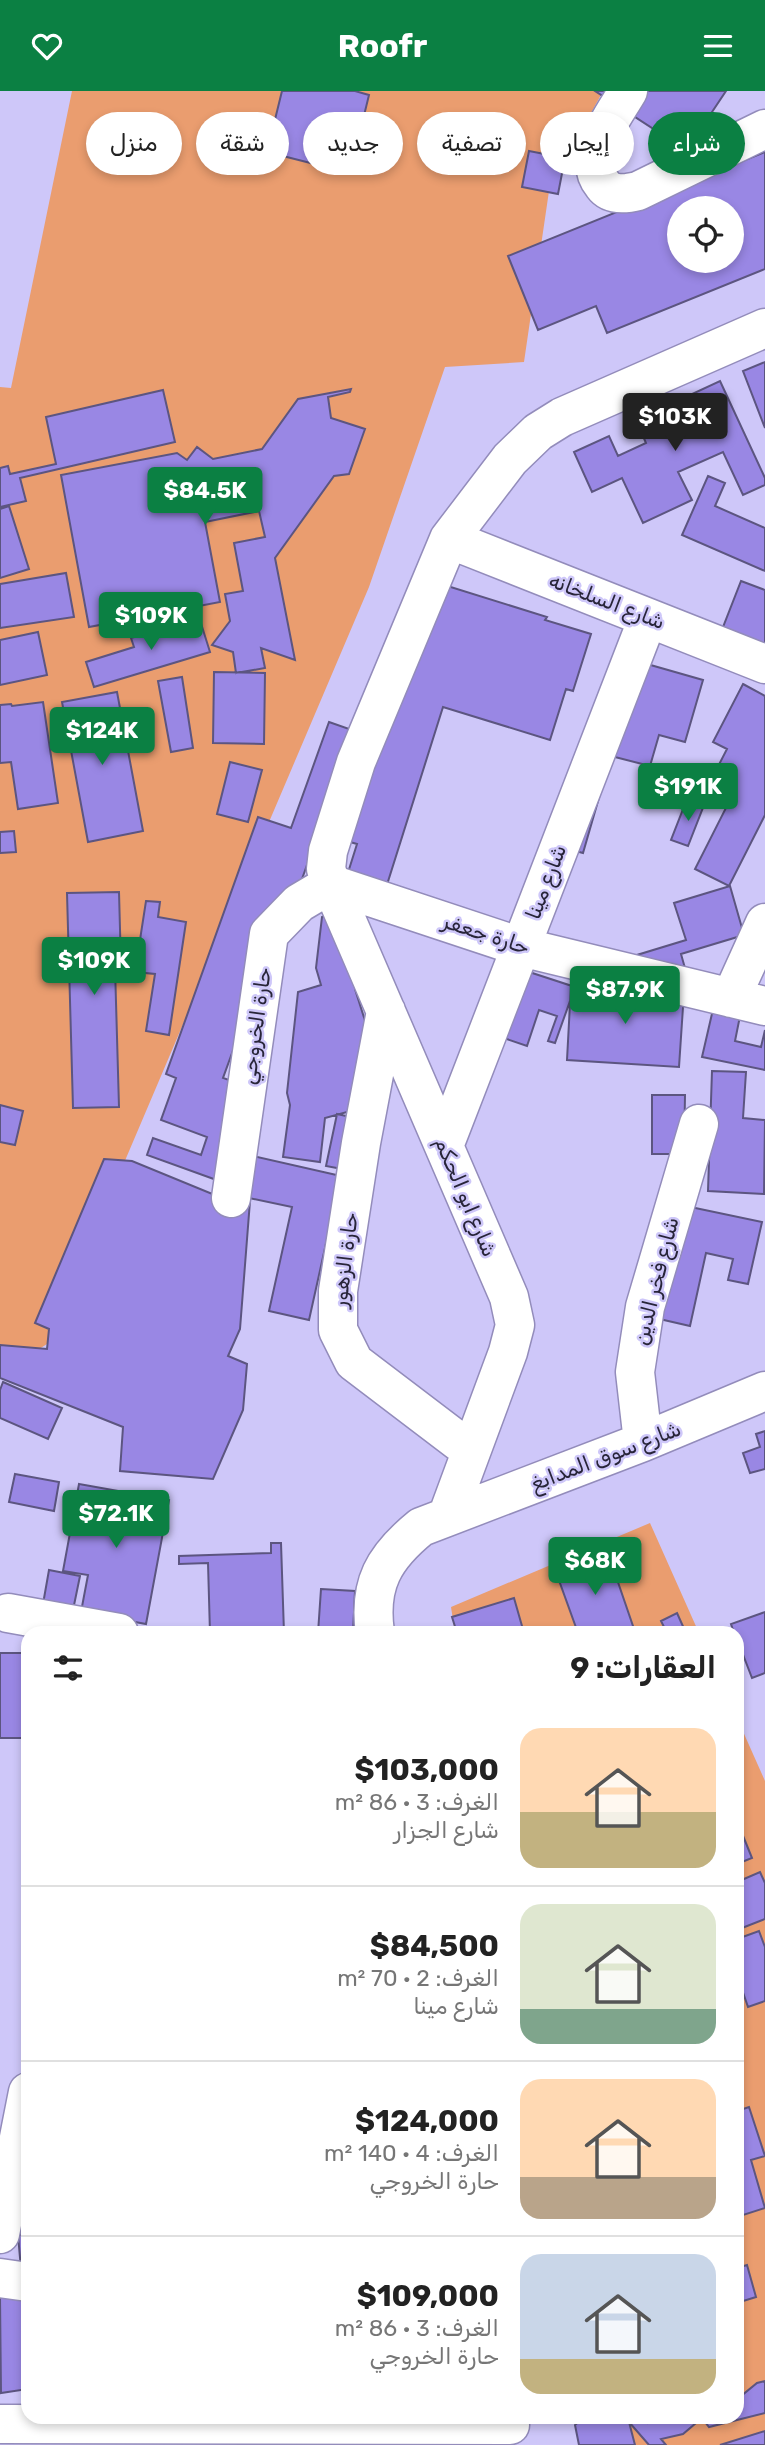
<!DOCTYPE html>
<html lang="ar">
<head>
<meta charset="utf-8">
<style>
  :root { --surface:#fff; --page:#f2f2f2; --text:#222; --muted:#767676; --line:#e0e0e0; --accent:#0b8043 }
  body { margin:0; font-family:Rubik,Vazirmatn,sans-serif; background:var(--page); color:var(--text); direction:rtl; height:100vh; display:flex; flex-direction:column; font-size:26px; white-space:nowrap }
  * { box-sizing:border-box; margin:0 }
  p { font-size:23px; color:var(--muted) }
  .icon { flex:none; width:38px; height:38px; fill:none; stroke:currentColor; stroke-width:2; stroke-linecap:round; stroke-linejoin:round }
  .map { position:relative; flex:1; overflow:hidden; direction:ltr }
  .sheet { position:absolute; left:21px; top:1535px; width:723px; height:798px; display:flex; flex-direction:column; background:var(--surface); border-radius:21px; box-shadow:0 4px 10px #0003; direction:rtl }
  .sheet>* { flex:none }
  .top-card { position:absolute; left:21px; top:21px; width:724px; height:63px; direction:rtl; display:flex; gap:14px }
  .fabs { position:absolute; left:667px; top:105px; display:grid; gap:14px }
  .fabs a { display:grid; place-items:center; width:77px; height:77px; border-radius:50%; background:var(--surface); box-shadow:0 4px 10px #0003; font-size:35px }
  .price { position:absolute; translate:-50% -60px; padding:0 16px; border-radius:7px; background:var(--accent); color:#fff; font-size:23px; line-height:46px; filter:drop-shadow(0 2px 4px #0008) }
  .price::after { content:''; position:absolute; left:50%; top:42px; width:21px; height:16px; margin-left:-10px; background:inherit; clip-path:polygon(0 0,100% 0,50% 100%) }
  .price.on { background:#222; color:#fff }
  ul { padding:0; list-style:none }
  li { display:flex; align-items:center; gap:21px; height:175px; padding:0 28px }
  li+li { border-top:2px solid var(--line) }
  li span { display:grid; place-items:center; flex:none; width:196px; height:140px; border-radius:21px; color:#555 }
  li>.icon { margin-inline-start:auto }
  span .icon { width:84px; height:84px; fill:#fffc; stroke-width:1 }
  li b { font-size:30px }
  h2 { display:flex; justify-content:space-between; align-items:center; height:84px; padding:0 28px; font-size:30px }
  .chip { padding:0 24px; border-radius:32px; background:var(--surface); box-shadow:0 4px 10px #0003; font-size:24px; line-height:63px }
  .chip.on { background:var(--accent); color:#fff }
  header { display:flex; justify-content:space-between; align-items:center; height:91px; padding:0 28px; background:var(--accent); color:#fff; font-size:32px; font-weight:700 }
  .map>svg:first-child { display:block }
</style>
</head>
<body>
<header><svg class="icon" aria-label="menu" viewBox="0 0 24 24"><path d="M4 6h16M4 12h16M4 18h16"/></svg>Roofr<svg class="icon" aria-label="heart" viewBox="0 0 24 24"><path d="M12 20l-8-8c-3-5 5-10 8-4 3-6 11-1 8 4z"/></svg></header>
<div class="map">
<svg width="765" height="2354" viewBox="0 0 765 2354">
  <rect width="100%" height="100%" fill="#cec7f9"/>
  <!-- green -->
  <path fill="#ea9d6f" d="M72,0h531l-54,100 -25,171 -79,5 -76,220 -322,757 -47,30v-987l11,1z
    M650,1432l49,110h-244l-4,-26z
    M737,1627l28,63v664h-165l-5,-28h142z"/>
  <!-- building -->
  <path fill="#9987e4" stroke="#5c5580" stroke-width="2" fill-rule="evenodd" d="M282,0h73l14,4 -19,78 -83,-21z
    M595,0h131l-34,51 -18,-11 -5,8z
    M529,60l36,7 -7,36 -36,-7z
    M765,61v117l-158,64 -11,-27 -58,24 -30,-74zM679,117h53v53h-53z
    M765,271v66l-22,-57z
    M720,290l45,97v7l-22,10 -20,-43 -45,20 14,28 -49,23 -21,-45 -30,14 -18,-40 35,-16 9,20 28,-13 -10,-23z
    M351,298l-1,3 -22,5 3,21 34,11 -16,45 -15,2 -59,82 20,102 -34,-12 4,20 -29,5 -3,-21 -21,-7 18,-24 -5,-27 18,-3 -9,-48 31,-6 -6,-26 -54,11 15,80 -131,25 -28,-152 116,-22 10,7 10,-13 16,12 49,-10 36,-50z
    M163,299l12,52 -155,36 6,23 -26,6v-39l8,-2 2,8 46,-10 -10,-47z
    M708,385l17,7 -10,23 50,22v43l-83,-36z
    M9,415l20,63 -29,9v-69z
    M66,482l8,44 -74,11v-44z
    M425,488l122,38 -2,3 46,14 -18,57 -7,-2 -16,51 -107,-33 -58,184 -39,-12 11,-35 -14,-4z
    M741,490l24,9v68l-47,-18z
    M199,526l11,35 -116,35 -8,-25 48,-15 -3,-9z
    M38,541l9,43 -47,10v-45z
    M619,565l84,24 -18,62 -26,-7 -9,31 -39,-10 -28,97 -19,-5z
    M214,581l51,1 -1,71 -51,-1z
    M182,586l11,71 -22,4 -13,-71z
    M743,593l22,12v119l-36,71 -34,-17 35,-69 -23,-12 20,-39 -14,-7z
    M117,601l26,139 -55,11 -26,-140z
    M43,611l15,101 -40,6 -7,-47 -11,1v-58l11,-1 1,2z
    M329,631l26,9 -62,173 -6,-2 -64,176 23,8 -10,101 -89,-32 6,-17 48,17 6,-18 -46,-17 15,-42 -10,-4 92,-257 33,11z
    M230,671l32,8 -14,52 -31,-8z
    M687,708l17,6 -16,41 -17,-6z
    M14,740l2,21 -16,1v-21z
    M730,795l14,49 -63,19 9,32 -50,15 -13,-43 59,-18 -12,-37z
    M119,801l2,74 -6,1 4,140 -46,1 -6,-215z
    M146,810l14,1 -2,15 28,5 -17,113 -23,-4 9,-57 -20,-2z
    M352,817l3,81 12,38 -9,82 -33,9 -5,44 -37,-5 7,-52 -3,-12 11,-101 23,-7 -5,-17 6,-51z
    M520,878l55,18 -20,56 -7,-2 9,-25 -18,-6 -12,36 -29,-10z
    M571,894l113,7 -5,75 -112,-7z
    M714,914l27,6 -6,30 26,6 4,-17v40l-63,-13z
    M712,980l34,1 -3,46 22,2 -1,74 -56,-3z
    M652,1004h33l-1,59h-32z
    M0,1014l23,6 -8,34 -15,-3z
    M337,1023l32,7 -11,51 -32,-6z
    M253,1065l88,20 -32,144 -40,-9 23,-104 -48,-10z
    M104,1068l28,2 90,37 28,3 -10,128 -12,27 19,8 -4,46 -30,69 -93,-8 3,-44 -123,-49v-33l47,4 2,-20 -14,-6z
    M681,1114l81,17 -14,62 -20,-4 5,-21 -27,-6 -16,73 -35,-8z
    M3,1291l59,26 -14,31 -48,-21v-28z
    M765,1340v38l-15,4 -7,-20 17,-6 -4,-13z
    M15,1383l44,8 -5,29 -45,-9z
    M79,1393l90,16 -23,124 -65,-12 7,-37 -25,-4z
    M271,1452h10l3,90h-74l-2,-70 -29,1v-8l92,-3z
    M608,1462l26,76 -10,4h-46l-22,-61z
    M49,1479l31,6 -7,34 -30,-6z
    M321,1498l34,2 -2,42h-35z
    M514,1507l10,35h-67l-5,-16z
    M765,1521v61l-13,5 -15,-39v-6h-3l-3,-9z
    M677,1522l9,20h-19l-6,-12z
    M0,1562h28v85h-28z
    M737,1730l15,37 -15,6z
    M760,1781l5,11v36l-28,11v-48z
    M759,1840l6,16v54l-17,6 -11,-32v-36z
    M749,2016l16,49 -14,4 14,48 -28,9v-106z
    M28,2143v45l-6,1 -4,-45z
    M747,2174l9,32 -19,6v-35z
    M28,2203v95l-27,4 -1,-96z
    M765,2290v32l-56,14 -7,-9 -19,16 -22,5 5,6h-17l-20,-23 6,23h-56l-4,-20 9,-8h59l5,6 8,-6h81v-26l4,5 16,-13z
    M765,2340v14h-45z"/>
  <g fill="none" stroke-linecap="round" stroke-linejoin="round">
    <defs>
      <path id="minor" d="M628,0c-15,26 -48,66 -25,94 8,11 23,9 35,6l127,-62
        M449,448l316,125
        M331,793l190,63 244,59
        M731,907l34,-75
        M386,920l-25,132 -23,148v39l16,32 117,89
        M444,1055l204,-528
        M231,1107l38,-264 30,-31 32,-19
        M643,1351l-8,-70 10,-65 54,-183
        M447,1426l61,-165 7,-27 -6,-28 -178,-413 -5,-15 2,-18 28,-89 93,-223 61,-80 28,-27 24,-15 203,-89
        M8,1522l111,20
        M375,1542c-7,-49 9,-76 46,-106l222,-85 122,-51
        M0,2143l28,-142
        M0,2187l28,4
        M0,2333l510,1"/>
    </defs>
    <!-- minor casing -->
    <use href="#minor" stroke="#938cbb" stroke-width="41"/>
    <!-- minor -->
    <use href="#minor" stroke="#fff" stroke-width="38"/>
  </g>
  <g text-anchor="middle" stroke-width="5" stroke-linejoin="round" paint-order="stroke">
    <!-- street labels -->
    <g font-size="21" fill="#282539" stroke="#cec7f9">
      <text transform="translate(607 510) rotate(21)" y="7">شارع السلخانه</text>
      <text transform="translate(546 791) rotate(-69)" y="7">شارع مينا</text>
      <text transform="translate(486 843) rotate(18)" y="7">حارة جعفر</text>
      <text transform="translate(256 935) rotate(-82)" y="7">حارة الخروجي</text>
      <text transform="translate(466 1106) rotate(67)" y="7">شارع ابو الحكم</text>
      <text transform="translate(345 1169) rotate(-83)" y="7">حارة الزهور</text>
      <text transform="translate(656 1190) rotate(-76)" y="7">شارع فخر الدين</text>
      <text transform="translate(606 1365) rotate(-21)" y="7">شارع سوق المدابغ</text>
    </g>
  </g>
</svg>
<div class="fabs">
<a><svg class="icon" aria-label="locate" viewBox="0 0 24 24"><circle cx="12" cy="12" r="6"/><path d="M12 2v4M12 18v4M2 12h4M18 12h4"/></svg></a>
</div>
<b class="price on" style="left:675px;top:362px">$103K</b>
<b class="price" style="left:205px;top:436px">$84.5K</b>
<b class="price" style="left:151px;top:561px">$109K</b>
<b class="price" style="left:102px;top:676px">$124K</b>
<b class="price" style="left:688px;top:732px">$191K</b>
<b class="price" style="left:94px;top:906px">$109K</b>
<b class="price" style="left:625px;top:935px">$87.9K</b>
<b class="price" style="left:116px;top:1459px">$72.1K</b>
<b class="price" style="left:595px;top:1506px">$68K</b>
<div class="top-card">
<a class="chip on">شراء</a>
<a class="chip">إيجار</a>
<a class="chip">تصفية</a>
<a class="chip">جديد</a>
<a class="chip">شقة</a>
<a class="chip">منزل</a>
</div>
<section class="sheet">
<h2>العقارات: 9<svg class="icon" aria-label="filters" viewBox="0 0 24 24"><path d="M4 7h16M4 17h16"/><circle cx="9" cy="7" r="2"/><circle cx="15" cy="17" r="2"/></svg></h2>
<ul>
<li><span style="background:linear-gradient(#ffd9b3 60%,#c2b280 0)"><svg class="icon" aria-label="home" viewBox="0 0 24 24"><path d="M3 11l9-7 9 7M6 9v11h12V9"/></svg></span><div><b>$103,000</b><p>الغرف: 3 · 86 m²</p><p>شارع الجزار</p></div></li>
<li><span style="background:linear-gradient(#dfe7d0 75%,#7fa58c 0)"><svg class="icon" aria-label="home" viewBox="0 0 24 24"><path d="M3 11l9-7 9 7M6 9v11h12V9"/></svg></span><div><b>$84,500</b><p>الغرف: 2 · 70 m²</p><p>شارع مينا</p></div></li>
<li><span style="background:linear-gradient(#ffd9b3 70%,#b9a48a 0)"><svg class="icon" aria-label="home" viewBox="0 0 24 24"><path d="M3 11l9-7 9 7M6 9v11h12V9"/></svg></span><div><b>$124,000</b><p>الغرف: 4 · 140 m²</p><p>حارة الخروجي</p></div></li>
<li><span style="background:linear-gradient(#c9d6e8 75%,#c2b280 0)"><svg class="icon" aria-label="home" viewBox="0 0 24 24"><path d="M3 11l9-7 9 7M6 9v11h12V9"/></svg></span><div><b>$109,000</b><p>الغرف: 3 · 86 m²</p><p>حارة الخروجي</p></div></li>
</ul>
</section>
</div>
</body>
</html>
